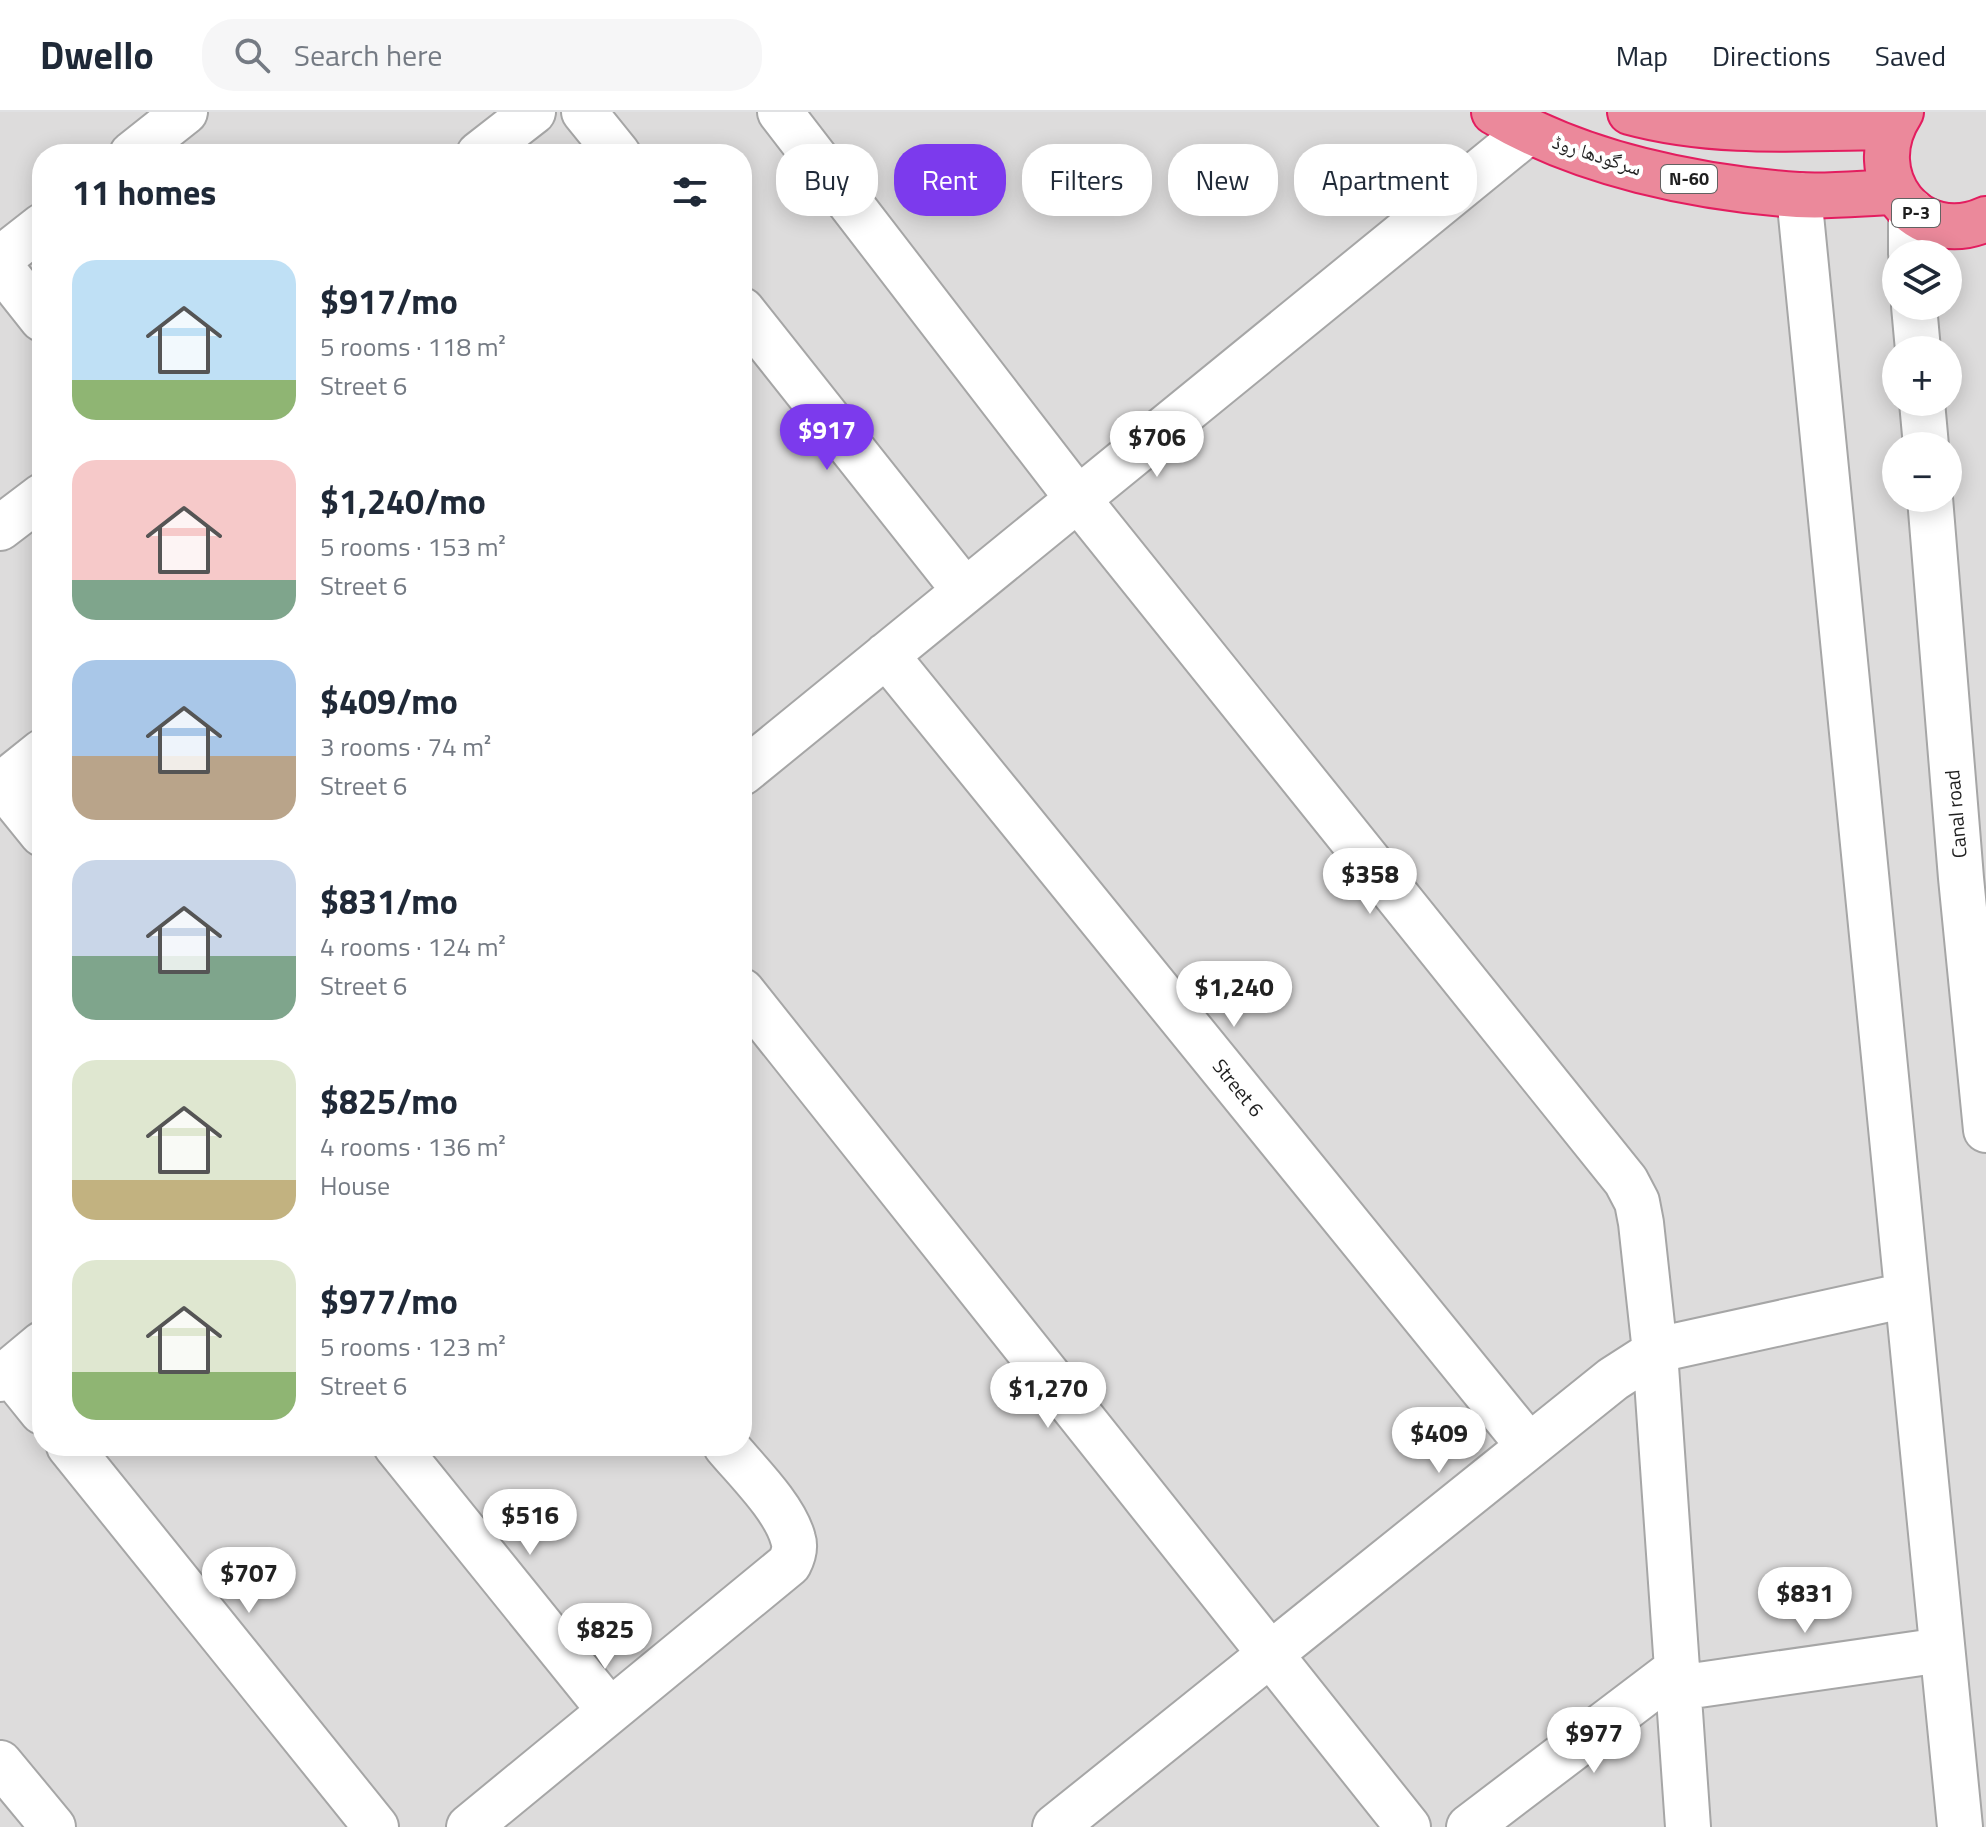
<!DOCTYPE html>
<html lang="en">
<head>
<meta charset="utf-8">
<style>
  :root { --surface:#fff; --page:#f6f6f7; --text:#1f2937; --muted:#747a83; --line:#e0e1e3; --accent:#7c3aed }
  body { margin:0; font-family:"Titillium Web","Noto Naskh Arabic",sans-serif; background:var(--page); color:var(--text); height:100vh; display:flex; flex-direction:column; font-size:30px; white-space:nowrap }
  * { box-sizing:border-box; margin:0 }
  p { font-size:26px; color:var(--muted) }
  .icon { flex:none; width:44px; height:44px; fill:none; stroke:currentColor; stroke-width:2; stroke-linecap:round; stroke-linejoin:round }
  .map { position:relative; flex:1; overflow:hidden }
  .drawer { position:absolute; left:32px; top:32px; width:720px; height:1312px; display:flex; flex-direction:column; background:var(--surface); border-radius:32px; box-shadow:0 4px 20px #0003 }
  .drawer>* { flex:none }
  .hud { position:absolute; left:776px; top:32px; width:760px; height:72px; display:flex; gap:16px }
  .controls { position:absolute; left:1882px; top:128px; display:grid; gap:16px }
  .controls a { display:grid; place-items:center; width:80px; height:80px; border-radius:50%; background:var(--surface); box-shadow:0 4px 20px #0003; font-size:40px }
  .price { position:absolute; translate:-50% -68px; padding:0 18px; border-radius:28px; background:#fff; color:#222; font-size:26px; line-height:52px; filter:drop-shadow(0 2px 4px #0008) }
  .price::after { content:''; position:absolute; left:50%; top:48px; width:24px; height:18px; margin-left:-12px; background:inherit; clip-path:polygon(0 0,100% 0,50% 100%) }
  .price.selected { background:var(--accent); color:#fff }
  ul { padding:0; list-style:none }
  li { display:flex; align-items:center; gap:24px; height:200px; padding:0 40px }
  li span { display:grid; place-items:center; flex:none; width:224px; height:160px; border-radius:24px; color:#555 }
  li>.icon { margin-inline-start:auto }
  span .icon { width:96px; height:96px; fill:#fffc; stroke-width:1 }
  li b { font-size:34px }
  h2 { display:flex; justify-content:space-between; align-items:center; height:96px; padding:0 40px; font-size:34px }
  .chip { padding:0 28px; border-radius:32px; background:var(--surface); box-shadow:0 4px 20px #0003; font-size:28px; line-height:72px }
  .chip.selected { background:var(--accent); color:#fff }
  header { display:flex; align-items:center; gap:48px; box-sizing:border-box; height:112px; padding:0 40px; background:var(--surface); border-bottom:2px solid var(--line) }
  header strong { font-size:38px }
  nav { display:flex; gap:44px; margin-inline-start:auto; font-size:28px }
  .search { width:560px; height:72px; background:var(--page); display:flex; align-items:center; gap:20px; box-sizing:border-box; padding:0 28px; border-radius:32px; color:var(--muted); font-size:30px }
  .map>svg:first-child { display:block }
</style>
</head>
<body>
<header>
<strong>Dwello</strong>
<div class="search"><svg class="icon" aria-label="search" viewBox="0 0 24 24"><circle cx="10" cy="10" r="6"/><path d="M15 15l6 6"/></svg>Search here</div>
<nav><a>Map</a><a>Directions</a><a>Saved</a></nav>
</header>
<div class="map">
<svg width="1986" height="1715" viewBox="0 0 1986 1715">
  <rect width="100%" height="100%" fill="#f0ede5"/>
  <!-- residential -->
  <path fill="#dddcdc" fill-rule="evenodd" d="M0,0h1986v1715h-1986zM42,42h700v1292h-700zM1896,142h52v52h-52zM1896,238h52v52h-52zM1896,334h52v52h-52z"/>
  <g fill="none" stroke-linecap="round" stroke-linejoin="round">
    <defs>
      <path id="minor" d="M584,0l34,42
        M780,0l298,387 548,682 11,21 4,21 14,129 33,475
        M132,42l53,-42
        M479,42l54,-42
        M1799,83l161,1632
        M1911,98v44
        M0,147l42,-33
        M0,154l42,53
        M1914,194l4,44
        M742,198l223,281
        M1922,290l4,44
        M1930,386l31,380 25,252
        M0,416l42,-32
        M886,543l643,791
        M742,661l786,-641
        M0,670l42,52
        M2,672l40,-32
        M742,879l666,836
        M9,1259l33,41
        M0,1267l42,-35
        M69,1334l307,381
        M396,1334l214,265
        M1678,1576l264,-38
        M0,1651l53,64
        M469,1715l320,-263c4,-8 7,-16 4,-25 -8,-31 -46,-68 -67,-93
        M1055,1715l558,-448 42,-27 20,-6 232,-51
        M1469,1715l208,-158"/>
      <path id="highway" d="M1494,0c87,52 203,76 304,83 32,2 65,-2 97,-3
        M1630,0c84,23 175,16 261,15
        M1901,0c-42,64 17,138 85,107"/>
    </defs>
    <!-- minor casing -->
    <use href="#minor" stroke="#a6a6a6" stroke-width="48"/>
    <!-- highway casing -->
    <use href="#highway" stroke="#e31d5f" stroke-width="48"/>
    <!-- minor -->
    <use href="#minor" stroke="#fff" stroke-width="44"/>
    <!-- highway -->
    <use href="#highway" stroke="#eb899b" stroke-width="44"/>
  </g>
  <g text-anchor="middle" stroke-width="8" stroke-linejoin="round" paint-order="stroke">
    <!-- shield labels -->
    <g fill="#fff" stroke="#626262" stroke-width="2">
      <rect x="1661" y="53" width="56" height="28" rx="6"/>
      <rect x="1892" y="87" width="48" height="28" rx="6"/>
    </g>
    <g font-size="18" font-weight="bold" fill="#1f1f1f">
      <text x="1689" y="73">N-60</text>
      <text x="1916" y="107">P-3</text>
    </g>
    <!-- street labels -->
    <g font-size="20" fill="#1f1f1f" stroke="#fff">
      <text transform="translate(1597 43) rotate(18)" y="7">سرگودھا روڈ</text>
      <text transform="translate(1956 702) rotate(-95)" y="7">Canal road</text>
      <text transform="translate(1238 976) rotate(51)" y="7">Street 6</text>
    </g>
  </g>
</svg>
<div class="controls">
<a><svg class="icon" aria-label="layers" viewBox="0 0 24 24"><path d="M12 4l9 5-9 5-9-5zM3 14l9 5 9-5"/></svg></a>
<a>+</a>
<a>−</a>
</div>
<b class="price selected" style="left:827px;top:360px">$917</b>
<b class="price" style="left:1157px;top:367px">$706</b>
<b class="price" style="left:1370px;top:804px">$358</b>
<b class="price" style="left:1234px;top:917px">$1,240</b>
<b class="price" style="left:1048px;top:1318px">$1,270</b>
<b class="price" style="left:1439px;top:1363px">$409</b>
<b class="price" style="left:530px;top:1445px">$516</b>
<b class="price" style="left:249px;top:1503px">$707</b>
<b class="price" style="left:1805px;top:1523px">$831</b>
<b class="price" style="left:605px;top:1559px">$825</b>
<b class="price" style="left:1594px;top:1663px">$977</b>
<div class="hud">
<a class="chip">Buy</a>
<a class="chip selected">Rent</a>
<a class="chip">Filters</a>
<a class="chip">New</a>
<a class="chip">Apartment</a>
</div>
<section class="drawer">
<h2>11 homes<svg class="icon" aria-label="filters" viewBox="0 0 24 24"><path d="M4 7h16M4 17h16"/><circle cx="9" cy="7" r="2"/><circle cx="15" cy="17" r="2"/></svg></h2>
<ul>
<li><span style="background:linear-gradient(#bfe0f5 75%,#8fb573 0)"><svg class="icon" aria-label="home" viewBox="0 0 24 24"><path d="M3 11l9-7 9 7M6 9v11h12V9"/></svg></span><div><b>$917/mo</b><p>5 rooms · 118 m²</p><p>Street 6</p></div></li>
<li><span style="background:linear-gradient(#f6c9c9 75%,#7fa58c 0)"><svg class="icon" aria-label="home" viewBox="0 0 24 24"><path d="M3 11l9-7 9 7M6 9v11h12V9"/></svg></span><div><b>$1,240/mo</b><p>5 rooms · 153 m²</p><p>Street 6</p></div></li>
<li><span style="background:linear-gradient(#a9c7e8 60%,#b9a48a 0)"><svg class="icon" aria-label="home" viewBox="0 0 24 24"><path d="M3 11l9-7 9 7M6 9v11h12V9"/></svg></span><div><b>$409/mo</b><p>3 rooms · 74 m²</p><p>Street 6</p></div></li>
<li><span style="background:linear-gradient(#c9d6e8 60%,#7fa58c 0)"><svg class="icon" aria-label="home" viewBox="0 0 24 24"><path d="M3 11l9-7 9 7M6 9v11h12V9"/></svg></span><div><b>$831/mo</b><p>4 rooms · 124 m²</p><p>Street 6</p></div></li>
<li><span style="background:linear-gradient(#dfe7d0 75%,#c2b280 0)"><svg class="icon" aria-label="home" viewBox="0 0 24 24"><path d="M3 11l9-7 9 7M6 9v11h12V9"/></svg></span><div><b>$825/mo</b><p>4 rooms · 136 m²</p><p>House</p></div></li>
<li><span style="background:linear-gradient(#dfe7d0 70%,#8fb573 0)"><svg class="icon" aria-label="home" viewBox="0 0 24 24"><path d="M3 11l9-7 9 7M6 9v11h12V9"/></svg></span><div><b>$977/mo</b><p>5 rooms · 123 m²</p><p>Street 6</p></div></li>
</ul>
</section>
</div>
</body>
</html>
